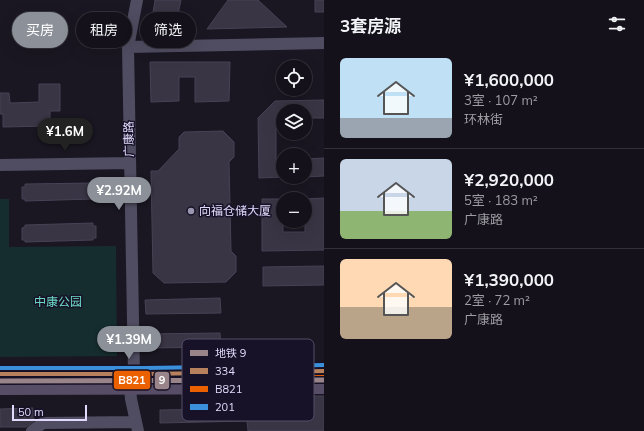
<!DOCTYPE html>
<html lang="zh">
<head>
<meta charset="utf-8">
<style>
  :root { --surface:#14111a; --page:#1d1a23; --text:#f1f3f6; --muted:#9d9da2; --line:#333139; --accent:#8c9099 }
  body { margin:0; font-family:Mulish,"Noto Sans SC",sans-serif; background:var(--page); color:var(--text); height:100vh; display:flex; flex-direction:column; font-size:15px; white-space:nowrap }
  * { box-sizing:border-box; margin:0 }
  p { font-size:13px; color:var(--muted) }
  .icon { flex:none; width:22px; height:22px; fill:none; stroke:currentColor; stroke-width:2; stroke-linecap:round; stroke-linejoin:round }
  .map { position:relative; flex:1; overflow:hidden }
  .details { display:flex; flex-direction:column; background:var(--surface); width:320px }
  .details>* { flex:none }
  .banner { position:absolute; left:12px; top:12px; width:252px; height:36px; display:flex; gap:8px }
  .buttons { position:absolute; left:276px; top:60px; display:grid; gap:8px }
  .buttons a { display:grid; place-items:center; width:36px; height:36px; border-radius:50%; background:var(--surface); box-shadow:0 4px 16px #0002,0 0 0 1px var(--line); font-size:20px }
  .scale { position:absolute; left:12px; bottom:10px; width:75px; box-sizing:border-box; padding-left:4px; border:2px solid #e1dafc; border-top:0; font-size:11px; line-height:14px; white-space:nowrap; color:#e1dafc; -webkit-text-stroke:3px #171227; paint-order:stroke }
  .price { position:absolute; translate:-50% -34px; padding:0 9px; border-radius:14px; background:var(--accent); color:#fff; font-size:13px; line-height:26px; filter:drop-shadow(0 1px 2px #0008) }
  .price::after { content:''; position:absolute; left:50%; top:24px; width:12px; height:9px; margin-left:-6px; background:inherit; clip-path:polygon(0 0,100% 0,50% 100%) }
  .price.active { background:#222; color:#fff }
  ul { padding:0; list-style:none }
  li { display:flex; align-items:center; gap:12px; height:100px; padding:0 16px }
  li+li { border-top:1px solid var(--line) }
  li span { display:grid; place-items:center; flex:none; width:112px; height:80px; border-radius:6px; color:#555 }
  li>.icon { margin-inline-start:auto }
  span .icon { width:48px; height:48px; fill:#fffc; stroke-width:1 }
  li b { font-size:17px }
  h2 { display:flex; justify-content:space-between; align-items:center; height:48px; padding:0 16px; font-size:17px }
  .chip { padding:0 14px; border-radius:18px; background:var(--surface); box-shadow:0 4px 16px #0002,0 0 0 1px var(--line); font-size:14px; line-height:36px }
  .chip.active { background:var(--accent); color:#fff }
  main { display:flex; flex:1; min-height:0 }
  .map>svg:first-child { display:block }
</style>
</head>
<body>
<main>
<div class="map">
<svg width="324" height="431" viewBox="0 0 324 431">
  <rect width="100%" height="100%" fill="#1a1722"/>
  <!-- park -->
  <path fill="#162d2f" d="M0,199h9v48l107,-1 1,110 -117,1z"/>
  <!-- building -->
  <path fill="#393544" stroke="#474255" d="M155,0h26l-5,23 -24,-4z
    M228,0h30l29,27 -80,2z
    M315,0h9v12h-9z
    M150,62h80l-1,39 -34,1v-25h-16v24l-28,1z
    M39,84h21v27h-10v15l-47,1v-13h-3v-21h9l1,10 29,-1z
    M324,100v18h-19v-7h-22v18h-7v30h7v18l-24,1 -1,-60 17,-17z
    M223,131l11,11v15l-5,5 2,89 5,5v16l-10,10 -62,1 -11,-10 -2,-102h7l21,-22v-12l5,-5z
    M324,158v18l-19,1v-18z
    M93,183v2h3v12h-3v2l-68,2v-2h-3v-12h3v-3z
    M324,198v52l-62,1v-52h21v33h22v-33z
    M93,223v3h3v12h-3v2l-68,2v-2h-3v-12l3,-1v-2z
    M324,266v19l-61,1v-19z
    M220,298l1,15 -75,1 -1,-14z
    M220,333l1,14 -75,1 -1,-14z
    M267,396h57v35h-76l-1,-10 -87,2v-13l107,-2z
    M33,408l1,13 -8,6h-26v-18z"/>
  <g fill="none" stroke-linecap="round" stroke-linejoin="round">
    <!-- minor -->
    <path stroke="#504d62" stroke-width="12" d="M128,47l196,-4
      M0,165l130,-2
      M134,374l-6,-327 9,-47
      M130,387l1,12 7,32
      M32,431l11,-8 93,-1"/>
    <!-- major -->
    <path stroke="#584d66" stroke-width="16" d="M0,374h144l115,-2 65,-1
      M0,387l324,-1"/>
    <defs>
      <path id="bus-1" d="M0,374h144l180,-3"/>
      <path id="bus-2" d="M0,380h144l180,-3"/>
      <path id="bus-3" d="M0,368h144l180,-3"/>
    </defs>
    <!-- bus-1 casing -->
    <use href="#bus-1" stroke="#171227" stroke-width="7"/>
    <!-- bus-2 casing -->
    <use href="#bus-2" stroke="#171227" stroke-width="7"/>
    <!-- bus-3 casing -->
    <use href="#bus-3" stroke="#171227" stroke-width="7"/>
    <!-- bus-1 -->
    <use href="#bus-1" stroke="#b6815c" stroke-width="4"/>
    <!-- bus-2 -->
    <use href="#bus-2" stroke="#eb6100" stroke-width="4"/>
    <!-- bus-3 -->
    <use href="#bus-3" stroke="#3a90db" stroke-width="4"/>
    <defs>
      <path id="metro-1" d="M0,381l324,-1"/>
    </defs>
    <!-- metro-1 casing -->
    <use href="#metro-1" stroke="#171227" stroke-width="8"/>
    <!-- metro-1 -->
    <use href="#metro-1" stroke="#998489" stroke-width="5"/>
  </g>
  <!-- markers -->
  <circle fill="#9b96b0" stroke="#171227" stroke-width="1.5" cx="191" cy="211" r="4"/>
  <g text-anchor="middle" stroke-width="3" stroke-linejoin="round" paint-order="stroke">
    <!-- street labels -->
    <g font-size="12" fill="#e1dafc" stroke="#171227">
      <text transform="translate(129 139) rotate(-91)" y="4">广康路</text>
    </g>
    <!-- poi labels -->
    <g font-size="12" fill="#e1dafc" stroke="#171227" text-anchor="start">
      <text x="199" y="215">向福仓储大厦</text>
    </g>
    <!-- park labels -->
    <g font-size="12" fill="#6bd8c5" stroke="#171227">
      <text x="58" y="306">中康公园</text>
    </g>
  </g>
  <!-- legend -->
  <rect x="182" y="339" width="132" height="82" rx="6" fill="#171227" stroke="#544e67" stroke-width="1"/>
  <rect x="190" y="350" width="18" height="6" fill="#998489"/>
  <rect x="190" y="368" width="18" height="6" fill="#b6815c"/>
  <rect x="190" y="386" width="18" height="6" fill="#eb6100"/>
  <rect x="190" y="404" width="18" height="6" fill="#3a90db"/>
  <g font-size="11" fill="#e1dafc">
    <text x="215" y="357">地铁 9</text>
    <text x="215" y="375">334</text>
    <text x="215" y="393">B821</text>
    <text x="215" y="411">201</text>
  </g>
  <g stroke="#171227" stroke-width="1.5">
    <rect x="113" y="370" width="38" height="20" rx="4" fill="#eb6100"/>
    <rect x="154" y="371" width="16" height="19" rx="4" fill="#998489"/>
  </g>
  <g font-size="11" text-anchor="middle" font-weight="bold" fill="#fff">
    <text x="132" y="384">B821</text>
    <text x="162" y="384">9</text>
  </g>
</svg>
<div class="buttons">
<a><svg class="icon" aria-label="locate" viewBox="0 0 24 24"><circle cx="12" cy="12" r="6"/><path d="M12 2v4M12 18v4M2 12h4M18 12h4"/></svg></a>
<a><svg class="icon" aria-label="layers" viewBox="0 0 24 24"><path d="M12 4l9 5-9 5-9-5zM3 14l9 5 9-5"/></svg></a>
<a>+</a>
<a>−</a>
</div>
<div class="scale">50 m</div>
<b class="price active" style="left:65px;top:152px">¥1.6M</b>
<b class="price" style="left:119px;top:211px">¥2.92M</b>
<b class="price" style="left:129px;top:360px">¥1.39M</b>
<div class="banner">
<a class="chip active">买房</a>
<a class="chip">租房</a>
<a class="chip">筛选</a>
</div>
</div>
<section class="details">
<h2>3套房源<svg class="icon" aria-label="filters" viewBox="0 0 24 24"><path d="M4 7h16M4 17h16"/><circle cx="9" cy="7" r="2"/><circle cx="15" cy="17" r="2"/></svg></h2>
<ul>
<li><span style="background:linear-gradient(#bfe0f5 75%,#9aa5b1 0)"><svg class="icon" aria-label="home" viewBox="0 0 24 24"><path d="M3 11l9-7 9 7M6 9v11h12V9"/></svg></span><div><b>¥1,600,000</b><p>3室 · 107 m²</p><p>环林街</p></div></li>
<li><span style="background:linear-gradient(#c9d6e8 65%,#8fb573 0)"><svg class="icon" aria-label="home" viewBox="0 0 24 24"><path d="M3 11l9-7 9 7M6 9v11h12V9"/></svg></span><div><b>¥2,920,000</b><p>5室 · 183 m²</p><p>广康路</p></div></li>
<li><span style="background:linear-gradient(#ffd9b3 60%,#b9a48a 0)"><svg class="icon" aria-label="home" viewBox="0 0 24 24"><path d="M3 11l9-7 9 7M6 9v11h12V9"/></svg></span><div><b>¥1,390,000</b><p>2室 · 72 m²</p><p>广康路</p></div></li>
</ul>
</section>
</main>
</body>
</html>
